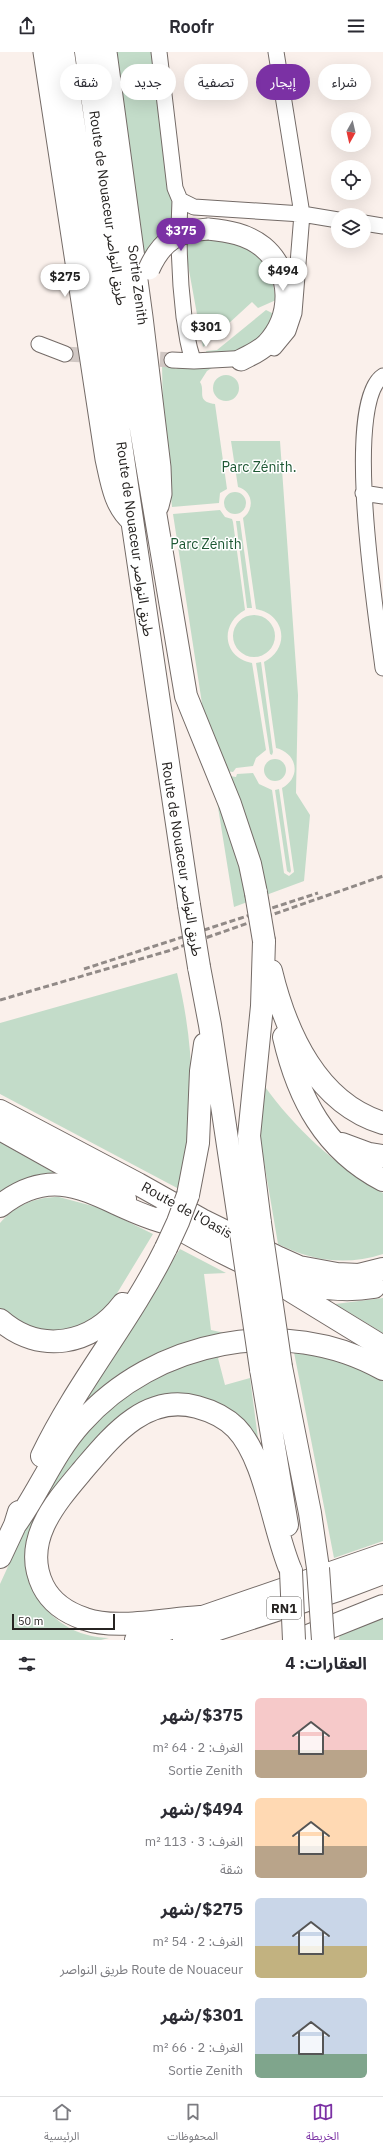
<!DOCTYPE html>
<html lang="ar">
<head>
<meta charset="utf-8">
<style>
  :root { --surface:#fff; --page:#f2f2f3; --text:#2b2b33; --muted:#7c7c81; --line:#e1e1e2; --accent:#7b31a4 }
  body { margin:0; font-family:"IBM Plex Sans","Noto Sans Arabic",sans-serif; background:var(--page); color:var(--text); direction:rtl; height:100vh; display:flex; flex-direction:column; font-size:15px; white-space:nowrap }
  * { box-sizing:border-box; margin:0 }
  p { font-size:13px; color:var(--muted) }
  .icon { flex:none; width:22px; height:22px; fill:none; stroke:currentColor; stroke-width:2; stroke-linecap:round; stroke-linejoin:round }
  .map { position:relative; height:1588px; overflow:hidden; direction:ltr }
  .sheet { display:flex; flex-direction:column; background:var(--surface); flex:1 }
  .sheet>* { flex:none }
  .hud { position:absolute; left:12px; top:12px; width:359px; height:36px; direction:rtl; display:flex; gap:8px }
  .needle { width:26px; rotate:188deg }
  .buttons { position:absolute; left:331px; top:60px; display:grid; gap:8px }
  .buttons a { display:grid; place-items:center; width:40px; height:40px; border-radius:50%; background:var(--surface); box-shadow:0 4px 16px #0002; font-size:20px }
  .scale { position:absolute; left:12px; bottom:10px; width:103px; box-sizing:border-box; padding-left:4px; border:2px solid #272422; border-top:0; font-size:11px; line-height:14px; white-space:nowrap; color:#272422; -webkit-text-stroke:3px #fff; paint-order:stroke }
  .price { position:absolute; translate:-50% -34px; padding:0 9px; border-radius:14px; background:#fff; color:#222; font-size:13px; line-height:26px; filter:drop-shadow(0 1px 2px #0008) }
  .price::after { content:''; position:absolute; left:50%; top:24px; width:12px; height:9px; margin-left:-6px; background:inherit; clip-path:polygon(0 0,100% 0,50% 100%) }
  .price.on { background:var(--accent); color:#fff }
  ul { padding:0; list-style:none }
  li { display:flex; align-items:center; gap:12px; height:100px; padding:0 16px }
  li span { display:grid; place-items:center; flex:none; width:112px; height:80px; border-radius:6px; color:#555 }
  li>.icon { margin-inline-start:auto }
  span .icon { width:48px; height:48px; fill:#fffc; stroke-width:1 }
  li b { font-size:17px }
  h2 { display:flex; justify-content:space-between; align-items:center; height:48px; padding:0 16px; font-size:17px }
  .pill { padding:0 14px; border-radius:18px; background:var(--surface); box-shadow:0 4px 16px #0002; font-size:14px; line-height:36px }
  .pill.on { background:var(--accent); color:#fff }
  header { display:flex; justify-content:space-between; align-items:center; height:52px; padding:0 16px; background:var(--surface); font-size:18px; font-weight:600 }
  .menu { display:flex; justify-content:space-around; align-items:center; height:56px; border-top:1px solid var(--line); background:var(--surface); font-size:11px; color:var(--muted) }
  .menu a { display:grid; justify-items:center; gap:2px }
  .menu .on { color:var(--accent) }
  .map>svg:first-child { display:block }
</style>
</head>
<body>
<header><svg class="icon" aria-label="menu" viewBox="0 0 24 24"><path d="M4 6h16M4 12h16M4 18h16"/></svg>Roofr<svg class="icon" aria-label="share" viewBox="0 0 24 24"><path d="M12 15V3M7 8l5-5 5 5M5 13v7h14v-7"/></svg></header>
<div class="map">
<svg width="383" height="1588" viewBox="0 0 383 1588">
  <rect width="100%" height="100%" fill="#faf0eb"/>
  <!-- green -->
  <path fill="#c3dcc9" d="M113,0h41l19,150 -4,31 -26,24z
    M199,186l20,1 32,9 19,21 6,31 -18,8 -6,-6 -49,45 -19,-104z
    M266,258l8,4c-17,36 -30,36 -66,44l-2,-7 11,-1z
    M162,310l14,7 6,-3h33l-8,5 -7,11c6,9 -5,19 15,22l12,85 -7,4 -1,10 -47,4 -9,-85z
    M213 336a13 13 0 1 1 26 0a13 13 0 1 1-26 0Z
    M231,389h49l18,254 -2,98 14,22 -6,66 -70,26 -21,-131 4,-2 19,3 1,-3 16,-1 6,11 13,6 12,83 5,3 5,-4 -12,-84c20,-11 15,-35 -6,-40l-12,-86c27,-14 21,-48 -8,-53l-13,-91c12,-9 10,-27 -5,-31z
    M224 451a11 11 0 1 1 22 0a11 11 0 1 1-22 0Z
    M220,458l5,7 7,2 1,3 12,88c-26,14 -22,48 7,53l14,87 -10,8 -3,8 -17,2 -3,4 -21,-3 -39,-255z
    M236,469h4l12,87h-5z
    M233 584a21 21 0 1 1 42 0a21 21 0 1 1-42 0Z
    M261,610l12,90 -1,3 -2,-1 -14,-91z
    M264 718a11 11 0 1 1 22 0a11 11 0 1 1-22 0Z
    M279,737l12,82 -1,2 -3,-2 -12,-81z
    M177,921c13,54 18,106 12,161 -2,18 -7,37 -10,55l-179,-95v-71z
    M263,1032c33,46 71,80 120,109v61c-37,12 -71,7 -105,-10l-17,-100 -1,-15z
    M0,1090l65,37 -65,19z
    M59,1145l41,11 53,26 -37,61 -17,20 -23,14 -29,4 -40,-16 -7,-8v-86c16,-18 35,-26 59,-26z
    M180,1197l46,24 -22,1 7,56 23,5 -170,93z
    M383,1246v35l-48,-29z
    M238,1295l-20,11 7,27 25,-7 9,68 -79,-51 -130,106 -7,104c17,22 39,32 66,33l-8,2h-101v-56l44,-96 30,-48 73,-62z
    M293,1295l20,4 70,27v163l-49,17z
    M383,1563v25h-44l1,-6z"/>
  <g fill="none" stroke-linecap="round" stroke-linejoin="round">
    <!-- minor-tunnel -->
    <path stroke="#d0c7c3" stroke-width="15" stroke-dasharray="15 8" stroke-linecap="butt" d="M65,302l34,2
      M137,306l35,2"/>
    <defs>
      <path id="minor" d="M159,0l16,136 5,12 14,7 108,7 36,6
        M180,148c-2,41 -1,76 4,117 3,15 3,30 10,44
        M364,171l19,3
        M39,292l26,10
        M274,296l14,-17 6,-18 8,-99 -26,-162
        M172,308l22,1 56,-3
        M383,324c-41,27 -6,243 0,292
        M363,441l20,3"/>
      <path id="secondary" d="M44,0l62,407c5,22 8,47 26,62
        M106,0l36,265 18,150 1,27 -3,12
        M208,177c20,2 39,5 55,18 30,25 30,69 4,97 -8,8 -17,11 -26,16"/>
      <path id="primary" d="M0,1059l138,73 64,36 77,38 20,9 38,7 22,1 24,-6
        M0,1077l125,70
        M160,1166c65,36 137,82 214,69
        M280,1232l103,63"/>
      <path id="trunk" d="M63,0l126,853
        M86,0l39,282 61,362 44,108 20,60 6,29
        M199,915l11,58 30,201
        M271,919c15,62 46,132 112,152
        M284,985c14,61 41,113 99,143
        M342,1092l27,10 14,2
        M188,1143l10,-52 3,-72 4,-27
        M0,1154c64,-51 106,3 168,17
        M260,1171l-11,-87 13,-130 2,-65
        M0,1268c40,35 92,25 123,-16
        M281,1315l29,146 8,55
        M261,1317l26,156
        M42,1404c35,-73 88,-135 124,-208
        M15,1473c24,-33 38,-71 66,-102 73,-83 204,-109 302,-54
        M0,1505l15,-32 4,-13
        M200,1565c-34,2 -85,13 -115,2 -18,-6 -34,-17 -42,-33 -22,-45 13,-84 40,-116 29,-34 63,-77 114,-63 15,4 28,10 39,21 30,31 37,102 55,143
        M136,1588l247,-85
        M184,1588l154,-50 45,-17
        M298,1588l85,-34"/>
    </defs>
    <!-- minor casing -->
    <use href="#minor" stroke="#746b67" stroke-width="17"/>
    <!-- secondary casing -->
    <use href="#secondary" stroke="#746b67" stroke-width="23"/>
    <!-- primary casing -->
    <use href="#primary" stroke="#746b67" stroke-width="24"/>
    <!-- trunk casing -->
    <use href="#trunk" stroke="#746b67" stroke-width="24"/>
    <!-- minor -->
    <use href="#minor" stroke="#fff" stroke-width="15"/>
    <!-- secondary -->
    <use href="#secondary" stroke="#fff" stroke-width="21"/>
    <!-- primary -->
    <use href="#primary" stroke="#fff" stroke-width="22"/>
    <!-- trunk -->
    <use href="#trunk" stroke="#fff" stroke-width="22"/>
    <!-- rail -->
    <path stroke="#918a87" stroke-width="3" stroke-dasharray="6 3" stroke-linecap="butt" d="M84,917l234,-76
      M0,948l168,-49 215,-75"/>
    <defs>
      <path id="secondary-bridge" d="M149,217c13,-29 29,-38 59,-40"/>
      <path id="trunk-bridge" d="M256,841l8,48
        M189,853l10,62
        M260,1171l21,144
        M240,1174l21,143
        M166,1196l12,-26 10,-27
        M318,1516l5,72
        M291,1519l3,69"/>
    </defs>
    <!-- secondary-bridge casing -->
    <use href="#secondary-bridge" stroke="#746b67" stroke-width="23" stroke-linecap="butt"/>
    <!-- trunk-bridge casing -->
    <use href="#trunk-bridge" stroke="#746b67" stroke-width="24" stroke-linecap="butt"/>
    <!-- secondary-bridge -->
    <use href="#secondary-bridge" stroke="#fff" stroke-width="21"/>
    <!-- trunk-bridge -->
    <use href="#trunk-bridge" stroke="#fff" stroke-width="22"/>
  </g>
  <g text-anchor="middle" stroke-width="3" stroke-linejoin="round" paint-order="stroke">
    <!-- shield labels -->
    <rect fill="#fff" stroke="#686664" stroke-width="1" x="267" y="1545" width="34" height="22" rx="3"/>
    <g font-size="13" font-weight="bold" fill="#272422">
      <text x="284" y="1561">RN1</text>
    </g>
    <!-- street labels -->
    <g font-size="14" fill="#272422" stroke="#fff">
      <text transform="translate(108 156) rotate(82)" y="5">Route de Nouaceur طريق النواصر</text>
      <text transform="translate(138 233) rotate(83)" y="5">Sortie Zenith</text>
      <text transform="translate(135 487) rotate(82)" y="5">Route de Nouaceur طريق النواصر</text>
      <text transform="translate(182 807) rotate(81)" y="5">Route de Nouaceur طريق النواصر</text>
      <text transform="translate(187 1158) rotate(29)" y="5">Route de l'Oasis</text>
    </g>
    <!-- park labels -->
    <g font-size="14" fill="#1d5733" stroke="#fff">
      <text x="259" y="420">Parc Zénith.</text>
      <text x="206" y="497">Parc Zénith</text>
    </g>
  </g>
</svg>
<div class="buttons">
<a><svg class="needle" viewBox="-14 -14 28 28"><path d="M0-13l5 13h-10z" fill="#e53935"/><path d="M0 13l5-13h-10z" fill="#7c7c81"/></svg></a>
<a><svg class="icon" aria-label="locate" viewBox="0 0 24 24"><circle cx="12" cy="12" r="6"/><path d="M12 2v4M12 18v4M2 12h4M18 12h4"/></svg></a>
<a><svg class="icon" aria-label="layers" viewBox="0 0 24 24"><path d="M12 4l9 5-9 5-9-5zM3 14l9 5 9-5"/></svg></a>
</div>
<div class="scale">50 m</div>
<b class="price on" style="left:181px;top:200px">$375</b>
<b class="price" style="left:283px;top:240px">$494</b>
<b class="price" style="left:65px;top:246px">$275</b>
<b class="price" style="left:206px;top:296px">$301</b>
<div class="hud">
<a class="pill">شراء</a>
<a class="pill on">إيجار</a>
<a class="pill">تصفية</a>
<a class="pill">جديد</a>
<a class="pill">شقة</a>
</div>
</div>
<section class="sheet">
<h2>العقارات: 4<svg class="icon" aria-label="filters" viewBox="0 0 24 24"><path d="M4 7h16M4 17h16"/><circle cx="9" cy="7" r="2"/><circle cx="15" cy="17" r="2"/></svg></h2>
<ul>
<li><span style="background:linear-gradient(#f6c9c9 65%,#b9a48a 0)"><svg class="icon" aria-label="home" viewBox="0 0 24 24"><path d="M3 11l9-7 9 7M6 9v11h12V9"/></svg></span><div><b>$375/شهر</b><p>الغرف: 2 · 64 m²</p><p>Sortie Zenith</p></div></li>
<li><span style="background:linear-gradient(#ffd9b3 60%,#b9a48a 0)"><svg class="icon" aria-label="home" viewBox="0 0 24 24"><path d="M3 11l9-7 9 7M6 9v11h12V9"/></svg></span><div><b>$494/شهر</b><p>الغرف: 3 · 113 m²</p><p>شقة</p></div></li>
<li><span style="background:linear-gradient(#c9d6e8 60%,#c2b280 0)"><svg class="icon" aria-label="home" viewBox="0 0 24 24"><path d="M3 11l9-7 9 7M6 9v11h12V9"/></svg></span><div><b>$275/شهر</b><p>الغرف: 2 · 54 m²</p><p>Route de Nouaceur طريق النواصر</p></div></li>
<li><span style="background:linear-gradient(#c9d6e8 70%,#7fa58c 0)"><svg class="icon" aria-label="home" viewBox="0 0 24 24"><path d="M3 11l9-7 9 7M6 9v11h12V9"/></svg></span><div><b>$301/شهر</b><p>الغرف: 2 · 66 m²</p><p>Sortie Zenith</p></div></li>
</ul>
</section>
<nav class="menu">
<a class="on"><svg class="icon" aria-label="map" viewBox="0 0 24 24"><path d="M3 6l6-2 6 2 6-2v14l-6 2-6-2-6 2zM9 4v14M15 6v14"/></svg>الخريطة</a>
<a><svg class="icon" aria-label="saved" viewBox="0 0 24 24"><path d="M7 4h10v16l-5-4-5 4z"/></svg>المحفوظات</a>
<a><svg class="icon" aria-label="home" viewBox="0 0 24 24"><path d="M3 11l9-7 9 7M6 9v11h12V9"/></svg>الرئيسية</a>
</nav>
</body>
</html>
